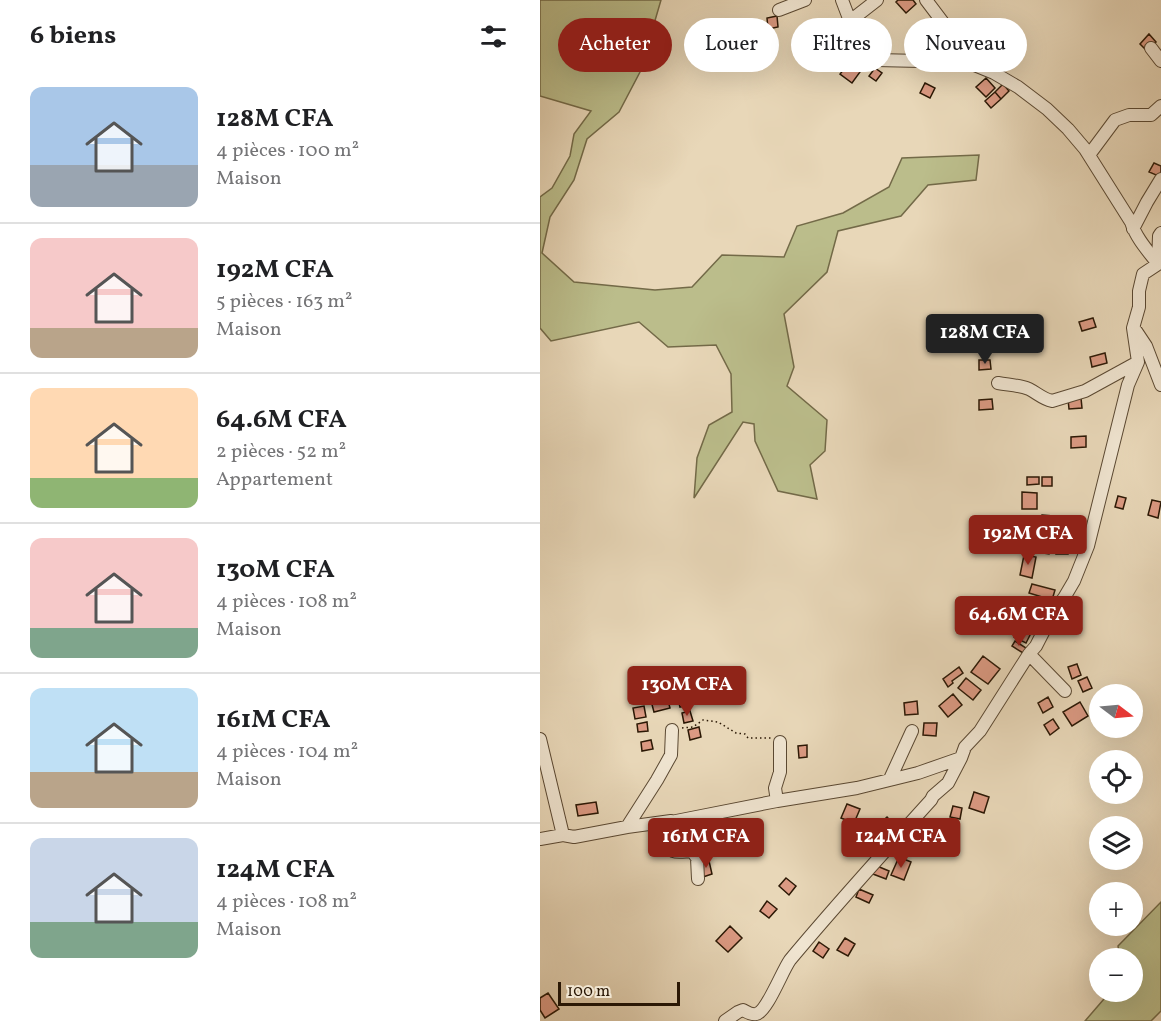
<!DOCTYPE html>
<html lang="fr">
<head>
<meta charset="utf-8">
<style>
  :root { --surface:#fff; --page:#f6f6f6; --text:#202124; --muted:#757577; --line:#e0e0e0; --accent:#8f2418 }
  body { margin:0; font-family:Vollkorn,serif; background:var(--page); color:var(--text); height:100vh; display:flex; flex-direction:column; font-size:22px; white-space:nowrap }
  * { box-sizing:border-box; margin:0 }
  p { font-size:20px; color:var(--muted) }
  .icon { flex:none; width:33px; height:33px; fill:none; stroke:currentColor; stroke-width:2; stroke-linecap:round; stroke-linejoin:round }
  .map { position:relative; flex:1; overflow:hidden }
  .drawer { display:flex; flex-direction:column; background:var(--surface); width:540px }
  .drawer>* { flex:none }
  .hud { position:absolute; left:18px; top:18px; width:513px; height:54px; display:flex; gap:12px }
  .needle { width:39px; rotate:106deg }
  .tools { position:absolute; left:549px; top:684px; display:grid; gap:12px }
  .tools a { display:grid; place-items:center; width:54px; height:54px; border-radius:50%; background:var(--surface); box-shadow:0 6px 24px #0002; font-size:30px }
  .scale { position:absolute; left:18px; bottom:15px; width:122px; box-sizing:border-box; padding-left:6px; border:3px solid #2b1805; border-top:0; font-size:16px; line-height:21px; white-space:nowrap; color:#2b1805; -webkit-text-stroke:4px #f0e5d1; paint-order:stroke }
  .price { position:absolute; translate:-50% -51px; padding:0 14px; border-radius:6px; background:var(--accent); color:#fff; font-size:20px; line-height:39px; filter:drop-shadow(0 2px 3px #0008) }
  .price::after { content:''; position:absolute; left:50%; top:36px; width:18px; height:14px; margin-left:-9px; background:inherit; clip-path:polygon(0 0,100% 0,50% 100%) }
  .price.selected { background:#222; color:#fff }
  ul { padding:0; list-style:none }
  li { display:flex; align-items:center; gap:18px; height:150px; padding:0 30px }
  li+li { border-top:2px solid var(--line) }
  li span { display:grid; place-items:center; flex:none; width:168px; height:120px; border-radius:12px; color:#555 }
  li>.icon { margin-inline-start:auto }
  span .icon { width:72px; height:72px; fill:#fffc; stroke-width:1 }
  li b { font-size:26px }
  h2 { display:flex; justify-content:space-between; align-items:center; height:72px; padding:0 30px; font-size:26px }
  .chip { padding:0 21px; border-radius:27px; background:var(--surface); box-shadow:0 6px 24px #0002; font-size:21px; line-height:54px }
  .chip.selected { background:var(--accent); color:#fff }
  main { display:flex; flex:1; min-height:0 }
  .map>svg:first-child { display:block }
</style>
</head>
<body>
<main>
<section class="drawer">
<h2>6 biens<svg class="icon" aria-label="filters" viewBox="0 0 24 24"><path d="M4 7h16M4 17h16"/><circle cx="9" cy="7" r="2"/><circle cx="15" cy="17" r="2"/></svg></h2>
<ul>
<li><span style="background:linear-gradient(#a9c7e8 65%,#9aa5b1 0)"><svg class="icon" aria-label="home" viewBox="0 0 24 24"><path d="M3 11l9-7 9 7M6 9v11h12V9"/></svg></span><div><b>128M CFA</b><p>4 pièces · 100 m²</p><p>Maison</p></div></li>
<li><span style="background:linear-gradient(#f6c9c9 75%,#b9a48a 0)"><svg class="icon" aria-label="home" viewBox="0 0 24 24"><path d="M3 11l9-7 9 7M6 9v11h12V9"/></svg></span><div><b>192M CFA</b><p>5 pièces · 163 m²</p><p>Maison</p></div></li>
<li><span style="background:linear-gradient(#ffd9b3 75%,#8fb573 0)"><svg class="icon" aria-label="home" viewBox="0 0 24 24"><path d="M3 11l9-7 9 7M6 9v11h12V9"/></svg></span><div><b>64.6M CFA</b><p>2 pièces · 52 m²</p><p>Appartement</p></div></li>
<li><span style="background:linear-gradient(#f6c9c9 75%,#7fa58c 0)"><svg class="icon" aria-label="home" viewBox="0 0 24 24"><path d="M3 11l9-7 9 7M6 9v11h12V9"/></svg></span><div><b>130M CFA</b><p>4 pièces · 108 m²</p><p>Maison</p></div></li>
<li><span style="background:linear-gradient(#bfe0f5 70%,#b9a48a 0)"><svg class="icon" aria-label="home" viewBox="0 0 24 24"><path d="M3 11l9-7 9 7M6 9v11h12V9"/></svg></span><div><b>161M CFA</b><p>4 pièces · 104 m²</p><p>Maison</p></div></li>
<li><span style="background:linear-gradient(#c9d6e8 70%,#7fa58c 0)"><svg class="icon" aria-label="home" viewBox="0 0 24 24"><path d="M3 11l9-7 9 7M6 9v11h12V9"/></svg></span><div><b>124M CFA</b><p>4 pièces · 108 m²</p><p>Maison</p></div></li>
</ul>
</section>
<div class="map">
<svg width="621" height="1021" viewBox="0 0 621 1021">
  <rect width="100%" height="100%" fill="#e8d7b8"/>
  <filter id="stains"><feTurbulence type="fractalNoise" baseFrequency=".00333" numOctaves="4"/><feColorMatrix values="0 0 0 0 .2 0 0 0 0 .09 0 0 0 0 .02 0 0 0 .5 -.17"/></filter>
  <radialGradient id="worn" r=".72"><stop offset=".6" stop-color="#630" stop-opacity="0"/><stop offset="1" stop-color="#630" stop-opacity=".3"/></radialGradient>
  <!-- green -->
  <path fill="#bbbd8b" stroke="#736a48" stroke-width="1.5" d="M0,0h121l-21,72 -21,40 -32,27 -13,41 -24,37 -8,36 32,29 81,8 37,-3 30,-32 62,2 13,-31 46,-13 46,-26 13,-29 77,-3 -3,25 -48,5 -27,31 -63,15 -11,41 -43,42 10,53 -7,19 40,34 -2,31 -15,14 7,34 -39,-8 -23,-50 -1,-17 -11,-2 -49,76 3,-40 12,-33 23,-13 -1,-38 -15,-29 -48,2 -29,-25 -88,19 -11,-13v-131l12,-9 18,-32 4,-22 17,-23 -51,-15z
    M621,902v109l-10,10h-66l25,-29h22v-34h-12l-2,-12z"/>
  <!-- building -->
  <path fill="#dc9a83" stroke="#2b1805" stroke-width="1.5" d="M358,0h15l3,4 -10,9 -10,-11z
    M237,16l1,11 -10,2 -1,-11z
    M316,31l7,6 -8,8 -7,-7z
    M609,34l7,8 -9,9 -7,-7z
    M304,38l9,9 -12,11 -8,-8z
    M309,63l11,9 -8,11 -12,-9z
    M335,68l7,5 -6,8 -7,-5z
    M446,78l9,10 -9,9 -10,-10z
    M385,83l10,5 -5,10 -10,-5z
    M463,84l6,7 -8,8 -6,-7z
    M455,92l6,7 -10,9 -6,-7z
    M614,163l7,3v11l-12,-5z
    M553,318l3,9 -14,4 -3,-9z
    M565,353l2,10 -15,4 -2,-10z
    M439,360h11l1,9 -12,1z
    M541,398l1,10 -13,1 -1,-10z
    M452,399l1,10 -14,1v-10z
    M546,436v11l-15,1v-11z
    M487,477h12v7l-12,1z
    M502,477h10v9h-10z
    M482,492l15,1v16h-15z
    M578,496l8,2 -3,11 -8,-2z
    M612,500l9,2 -3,16 -10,-3z
    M502,515l11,1 -1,10 -11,-1z
    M499,540l12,2 -2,12 -13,-2 1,-2 -10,-1 1,-7 10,2z
    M517,541h11v13h-12z
    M484,555l12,2 -4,21 -12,-3z
    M492,584l23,6 -3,10 -23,-7z
    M481,625l11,6 -6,12 -12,-6z
    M475,641l11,7 -3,5 -11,-7z
    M443,656l17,13 -12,15 -17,-12z
    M537,664l4,11 -9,4 -4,-12z
    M419,667l4,6 -11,8 1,2 -5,4 -5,-8z
    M547,677l5,11 -9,4 -5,-11z
    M426,678l15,12 -8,10 -15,-12z
    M123,680l2,9 -17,3 -1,-5h4l-1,-4z
    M104,681l1,10 -11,2 -1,-10z
    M150,692l3,12 -13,3 -3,-12z
    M126,693l4,15 -16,4 -4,-15z
    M413,694l9,11 -14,12 -9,-11z
    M508,697l5,10 -10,6 -5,-10z
    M377,701l1,13 -13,1 -1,-12z
    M540,702l8,14 -16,10 -9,-14z
    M104,706l2,11 -11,2 -2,-11z
    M150,711l3,10 -9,2 -2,-10z
    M513,719l6,9 -9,7 -6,-10z
    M107,722l1,9 -10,1 -1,-8z
    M384,723h13l-1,13 -13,-1z
    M159,727l2,10 -11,3 -2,-10z
    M111,740l2,9 -11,2 -1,-9z
    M267,745v12l-8,1 -1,-12z
    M434,792l15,5 -5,16 -15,-5z
    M56,802l2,11 -20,3 -2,-11z
    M307,804l13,5 -6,14 -13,-5z
    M413,806l9,2 -2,11 -10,-2z
    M347,817l7,8 -11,11 -8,-8z
    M320,822l8,6 -7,10 -8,-6z
    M145,828l1,8 -11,1 -1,-7z
    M359,857l12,5 -7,18 -13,-5z
    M169,861l3,13 -9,3 -3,-14z
    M337,866l12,5 -3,8 -13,-5z
    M246,878l10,8 -7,9 -10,-9z
    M319,889l14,6 -4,8 -13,-6z
    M227,901l10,8 -8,9 -9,-7z
    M190,926l12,12 -14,14 -12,-11z
    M305,938l10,6 -7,12 -11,-6z
    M279,942l10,7 -6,9 -10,-7z
    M8,993l11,16 -14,9 -5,-8v-12z"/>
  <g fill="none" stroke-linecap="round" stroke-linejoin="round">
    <defs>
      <path id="minor" d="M302,0l8,21
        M386,0l31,41 10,21
        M239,10l26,-10
        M286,37l24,-16 27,-21
        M611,48l10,13
        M336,60l91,2 27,11 24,14 29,22 21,20 17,20 46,73c5,16 17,29 27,42
        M549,155l26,-35 14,-5h22l10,-9
        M593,229l14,-27 14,-23
        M596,331l10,15 15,39
        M458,383c11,2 21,2 31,6 8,4 14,10 23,12l33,-10 53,-29
        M489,654l36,37
        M0,739l23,96
        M350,779l22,-48
        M237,801l-2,-13 5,-16v-30
        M131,822l2,29c5,2 13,0 19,0l5,7 1,21
        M87,827l30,-47 14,-25 1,-25
        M0,839l23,-4 11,2 53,-10 44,-6v1l106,-21 80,-13 61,-15 43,-15 4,-11 15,-16 49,-77 7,-8 18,-35 10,-13 10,-17 14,-35 40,-161 10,-23 -5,-34 6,-21v-16l4,-17 15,-10 1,-28 2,-3
        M185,1021l13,-9 5,-2c4,2 8,5 13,4 11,-2 26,-43 34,-54 45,-54 93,-107 141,-160l2,-4 15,-13 13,-25"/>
    </defs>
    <!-- minor casing -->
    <use href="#minor" stroke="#5a4832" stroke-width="14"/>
    <!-- path -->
    <path stroke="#2b1805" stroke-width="1.5" stroke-dasharray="1.5 3" stroke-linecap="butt" d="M142,728l11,-1 10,-7 15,2 18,11 9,1 3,4h23"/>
    <!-- minor -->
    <use href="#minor" stroke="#f0e5d1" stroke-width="12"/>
  </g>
  <rect width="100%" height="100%" filter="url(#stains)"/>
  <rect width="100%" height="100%" fill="url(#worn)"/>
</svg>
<div class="tools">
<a><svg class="needle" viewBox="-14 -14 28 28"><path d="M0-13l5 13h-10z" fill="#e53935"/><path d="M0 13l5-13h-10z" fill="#757577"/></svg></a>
<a><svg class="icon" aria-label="locate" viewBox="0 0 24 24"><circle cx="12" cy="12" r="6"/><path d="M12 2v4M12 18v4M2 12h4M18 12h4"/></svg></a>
<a><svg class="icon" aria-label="layers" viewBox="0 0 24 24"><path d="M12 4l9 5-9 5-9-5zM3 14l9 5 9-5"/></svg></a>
<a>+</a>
<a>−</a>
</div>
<div class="scale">100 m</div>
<b class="price selected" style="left:445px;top:365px">128M CFA</b>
<b class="price" style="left:488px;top:566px">192M CFA</b>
<b class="price" style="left:479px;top:647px">64.6M CFA</b>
<b class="price" style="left:147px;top:717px">130M CFA</b>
<b class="price" style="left:166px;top:869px">161M CFA</b>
<b class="price" style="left:361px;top:869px">124M CFA</b>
<div class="hud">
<a class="chip selected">Acheter</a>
<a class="chip">Louer</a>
<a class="chip">Filtres</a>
<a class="chip">Nouveau</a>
</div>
</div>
</main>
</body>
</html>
